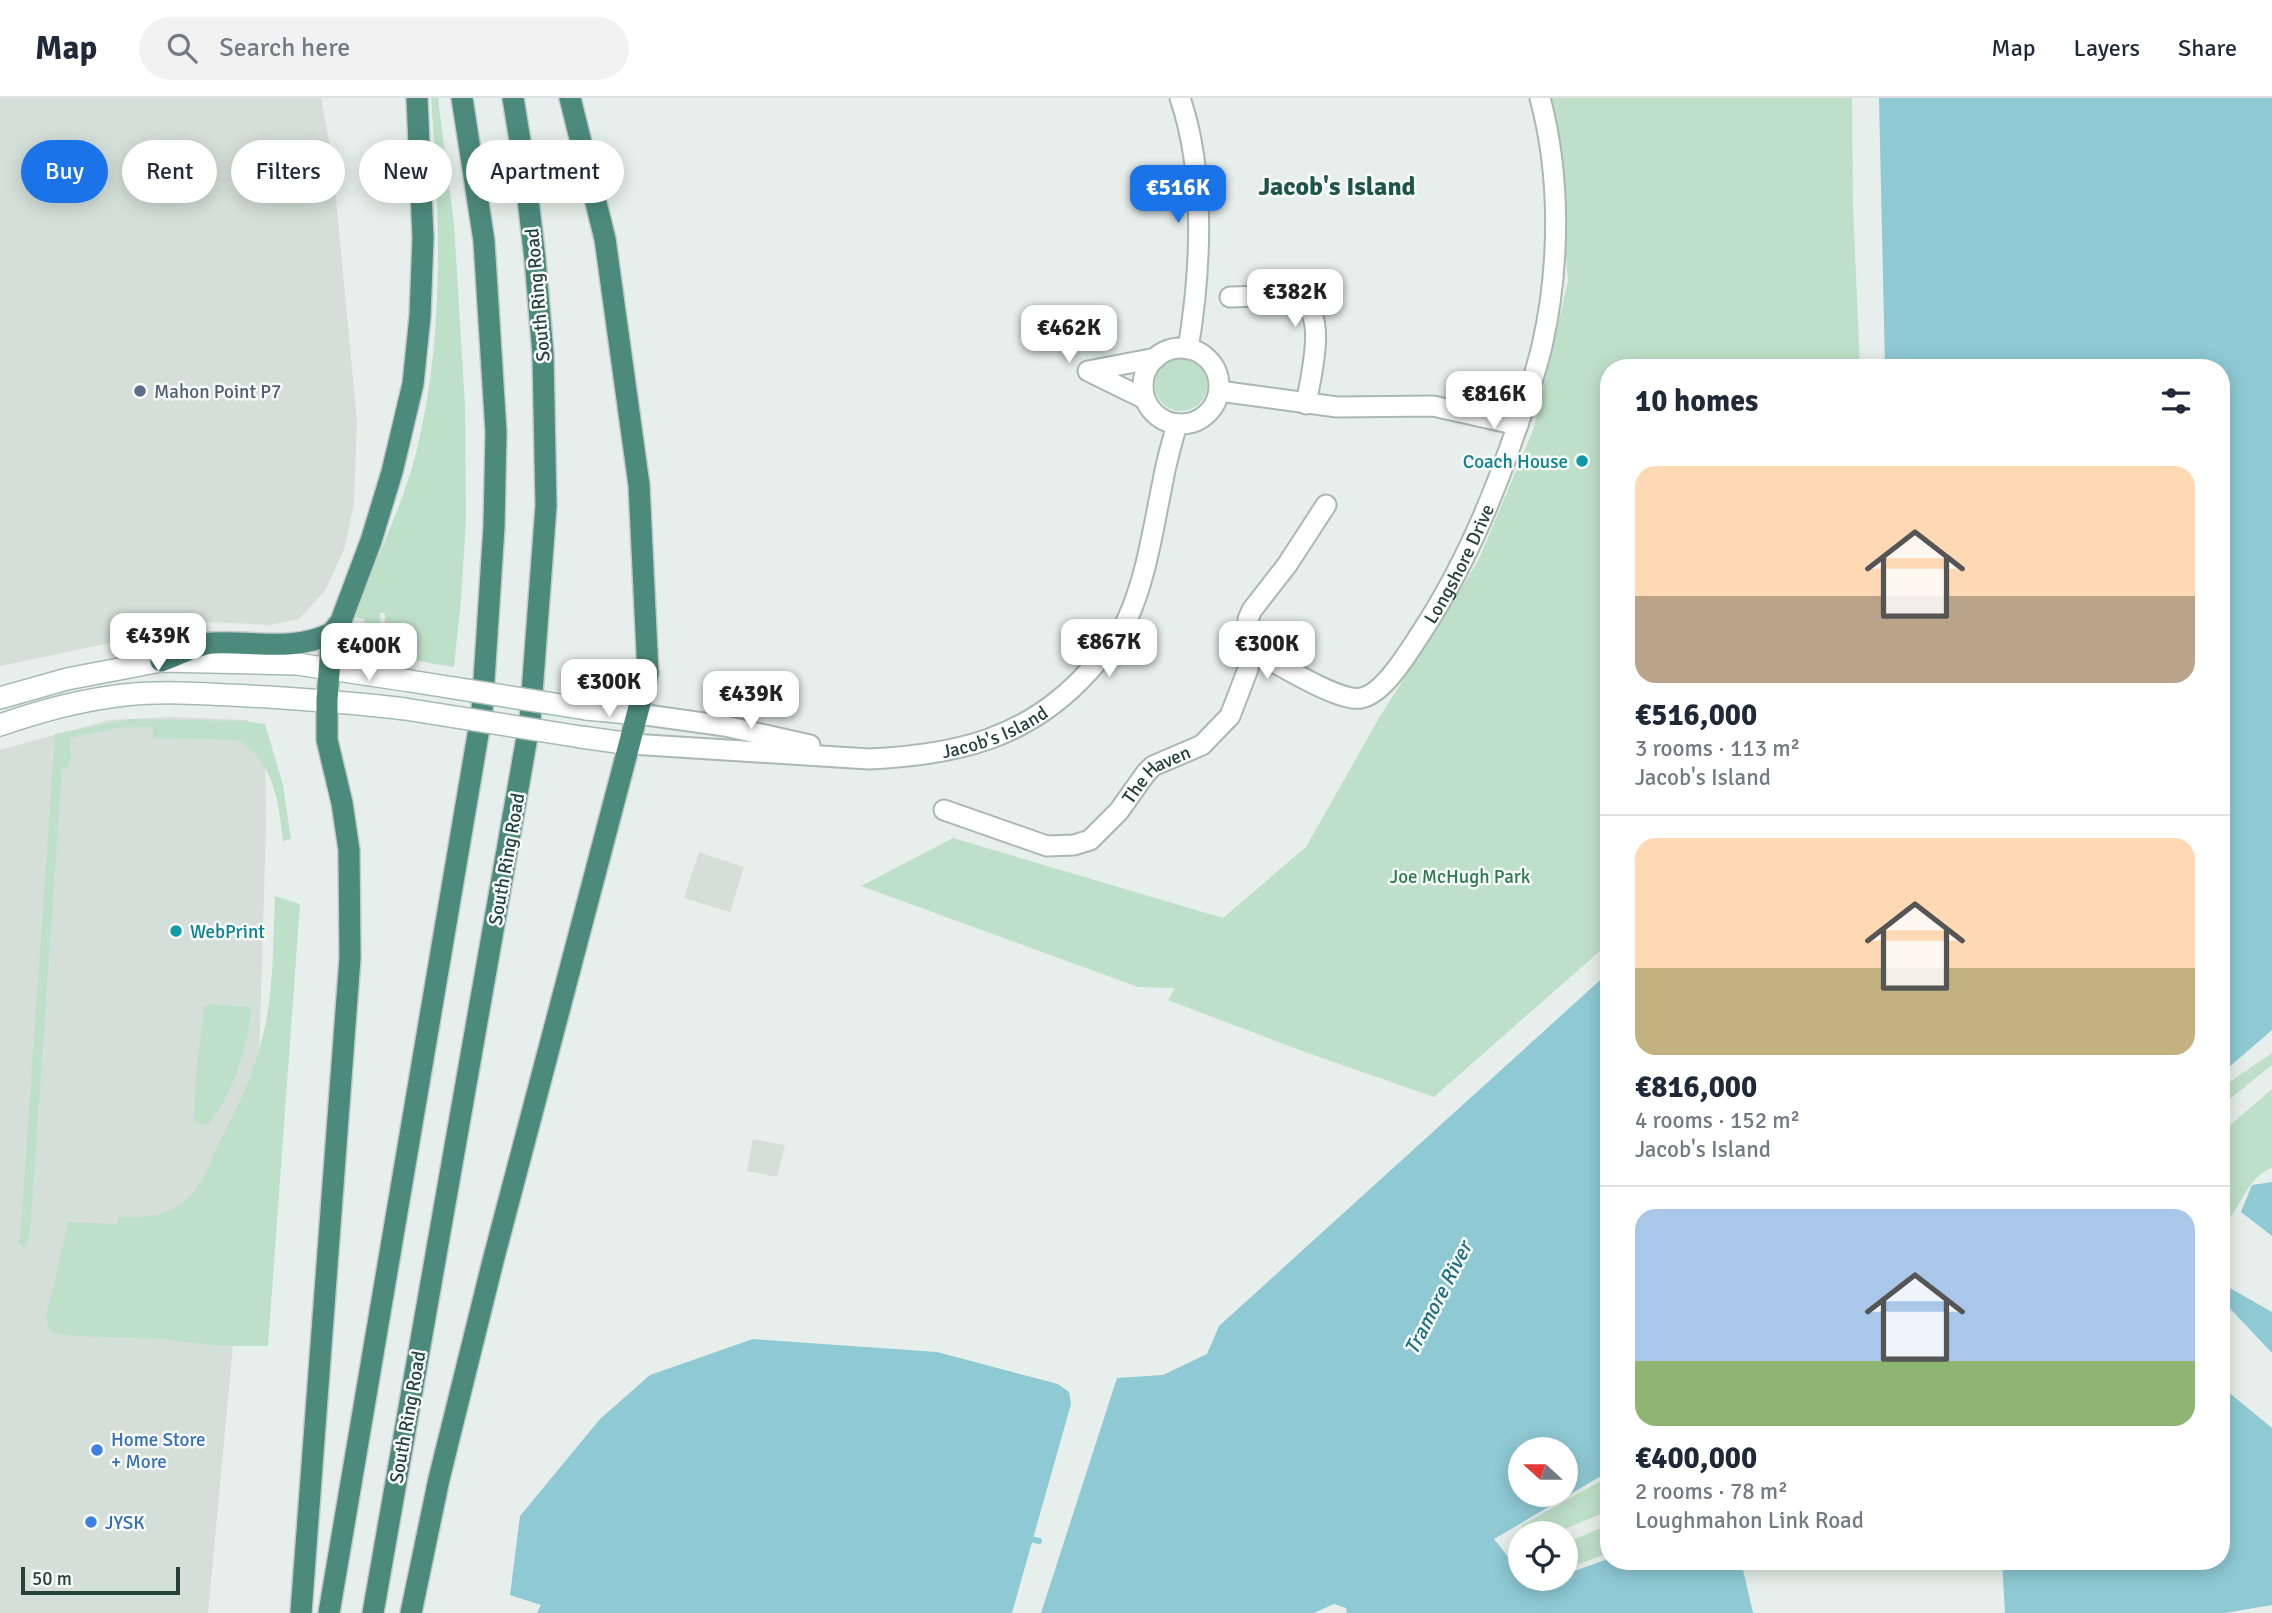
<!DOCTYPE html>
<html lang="en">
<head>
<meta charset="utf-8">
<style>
  :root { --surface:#fff; --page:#f2f2f3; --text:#1f2937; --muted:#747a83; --line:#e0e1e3; --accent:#1a73e8 }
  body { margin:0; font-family:Signika,sans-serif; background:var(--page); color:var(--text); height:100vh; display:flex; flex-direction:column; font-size:26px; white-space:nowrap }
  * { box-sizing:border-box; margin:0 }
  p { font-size:23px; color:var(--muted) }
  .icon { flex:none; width:38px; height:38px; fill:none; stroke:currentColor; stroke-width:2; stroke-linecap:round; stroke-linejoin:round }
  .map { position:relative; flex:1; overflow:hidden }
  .sheet { position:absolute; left:1600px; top:261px; width:630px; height:1211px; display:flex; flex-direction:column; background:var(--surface); border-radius:28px; box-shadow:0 4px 18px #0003 }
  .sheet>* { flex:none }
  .hud { position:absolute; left:21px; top:42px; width:665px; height:63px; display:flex; gap:14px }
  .needle { width:46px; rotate:291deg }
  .fabs { position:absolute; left:1508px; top:1339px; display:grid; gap:14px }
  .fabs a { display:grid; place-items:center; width:70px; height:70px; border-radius:50%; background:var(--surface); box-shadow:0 4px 18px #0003; font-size:35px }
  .scale { position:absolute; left:21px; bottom:18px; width:159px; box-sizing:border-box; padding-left:7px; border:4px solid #24423a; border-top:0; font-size:19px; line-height:24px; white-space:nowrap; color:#24423a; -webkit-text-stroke:5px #f7fbf9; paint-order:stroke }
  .price { position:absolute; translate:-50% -60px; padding:0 16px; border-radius:14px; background:#fff; color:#222; font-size:23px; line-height:46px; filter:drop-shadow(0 2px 4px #0008) }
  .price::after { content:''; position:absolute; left:50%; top:42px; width:21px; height:16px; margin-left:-10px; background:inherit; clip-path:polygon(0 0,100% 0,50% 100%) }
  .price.selected { background:var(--accent); color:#fff }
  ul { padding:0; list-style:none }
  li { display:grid; align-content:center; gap:14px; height:371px; padding:0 35px }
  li+li { border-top:2px solid var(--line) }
  li span { display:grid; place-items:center; height:217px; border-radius:21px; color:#555 }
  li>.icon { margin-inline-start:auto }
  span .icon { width:126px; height:126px; fill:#fffc; stroke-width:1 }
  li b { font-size:30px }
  h2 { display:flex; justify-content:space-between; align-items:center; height:84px; padding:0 35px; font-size:30px }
  .tag { padding:0 24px; border-radius:32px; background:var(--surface); box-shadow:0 4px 18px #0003; font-size:24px; line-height:63px }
  .tag.selected { background:var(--accent); color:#fff }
  header { display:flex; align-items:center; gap:42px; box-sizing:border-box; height:98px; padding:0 35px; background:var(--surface); border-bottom:2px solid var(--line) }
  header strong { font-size:33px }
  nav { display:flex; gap:38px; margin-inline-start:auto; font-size:24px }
  .search { width:490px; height:63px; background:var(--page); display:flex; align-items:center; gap:18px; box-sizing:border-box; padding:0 24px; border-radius:38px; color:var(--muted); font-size:26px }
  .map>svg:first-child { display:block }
</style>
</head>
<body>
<header>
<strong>Map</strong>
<div class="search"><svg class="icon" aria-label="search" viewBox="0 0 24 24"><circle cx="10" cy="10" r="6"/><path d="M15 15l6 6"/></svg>Search here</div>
<nav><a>Map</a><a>Layers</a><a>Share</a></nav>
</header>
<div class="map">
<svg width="2272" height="1515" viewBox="0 0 2272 1515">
  <rect width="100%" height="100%" fill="#e6efeb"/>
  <!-- built -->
  <path fill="#d4dfda" d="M0,0h321l11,59 25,264 -3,82 -9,44 -20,44 -26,28 -29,6 -60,-3 -210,44z
    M171,619l77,3 17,24 1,80 -7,243 -51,546h-208v-863l110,-30z
    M699,754l45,15 -14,45 -46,-14z
    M753,1041l32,6 -8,32 -30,-6z"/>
  <!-- green -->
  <path fill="#bfe0c8" d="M431,0h7l16,126 11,181 1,115 -5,80 -7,67c-22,-4 -60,-6 -68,-31 -2,-7 -1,-16 -1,-23h-5l1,14 -6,2v6l-11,-11 1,-5 -11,-2c19,-55 48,-107 62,-164 29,-117 24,-236 15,-355z
    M1552,0h300l1,108 7,161 -252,1v576l-174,153 -132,-46 -134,-51 7,-12 -37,-1 -277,-101 92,-48 270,80 83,-71 73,-129 99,-157 56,-133 34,-147z
    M1155 287a26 26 0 1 1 52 0a26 26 0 1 1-52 0Z
    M132,621l112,2 21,3 18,61 8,54 -8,2c-4,-38 -9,-79 -45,-101l-85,-2v-11l-36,1 -47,10 1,19 -3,10 -6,1 -32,467 -5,12 -8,-5 3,-3 35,-505z
    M275,798l25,8 -32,442h-48l-58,-7 -89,-3 -19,-3c-10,-10 -9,-20 -4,-32l18,-79 49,2 2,-7c25,1 45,0 66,-16 16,-12 24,-37 33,-55 17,-34 36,-70 45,-111 11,-44 10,-93 12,-139z
    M209,906l42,3c0,33 -20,91 -42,116l-8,2 -6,-4 -1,-5 2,-43 8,-66z
    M2272,955v12l-51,41v-18z
    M2272,991v79c-26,9 -30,41 -51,59v-94z
    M1608,1379v34l-53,22h-34l1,-8z
    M1608,1427v28l-42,16v-26z"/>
  <!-- water -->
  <path fill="#8ec9d4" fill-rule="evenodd" d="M1879,0h393v932l-51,44v-706l-336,-1z
    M1608,875v499l-114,67 27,34v5l4,1 6,7 22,-7 13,-1v-4l42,-15 133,2 12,52h-406l-1,-5 -12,-4 -20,9h-273l76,-235 46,-3 44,-21 12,-28zM1521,1351h45v45h-45z
    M2272,1084v54l-31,-24 11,-27z
    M2221,1185l51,29v41l-51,-54z
    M753,1241l184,13 121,32 11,8 2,12 -59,209h-475l4,-8 -31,-10 10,-79 80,-97 50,-44z
    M2221,1288l51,42v177l-47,8h-220l-3,-52h219z"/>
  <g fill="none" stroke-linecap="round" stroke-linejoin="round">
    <!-- stream -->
    <path stroke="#8ec9d4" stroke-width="6" d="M1026,1440l13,3"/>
    <defs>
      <g id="minor">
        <path d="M1180,0c26,76 21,173 8,251"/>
        <path d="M1230,199c18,0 56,-4 71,4 27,14 9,78 5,103"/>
        <circle cx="1181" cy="288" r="38"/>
        <path d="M1219,293l118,16 96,-1 85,19"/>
        <path d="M1145,301l-57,-28 68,-13"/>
        <path id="s1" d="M1250,551c22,11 89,54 111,49 23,-4 48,-47 60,-65 38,-58 66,-120 89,-186 12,-34 24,-67 32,-101 18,-79 19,-170 -2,-248"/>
        <path d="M639,616l86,12 85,19"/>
        <path id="s2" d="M631,646l238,15c87,-4 159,-20 220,-88 14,-16 29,-32 38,-51 20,-44 26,-92 36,-139 3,-19 9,-38 14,-57"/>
        <path id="s3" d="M944,712l103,36 27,-1 16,-5 29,-29 27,-38 7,-7 49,-21 28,-29 18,-47 2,-20 -2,-30 4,-9 35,-45 39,-60"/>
      </g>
      <path id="secondary" d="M0,600l67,-19 94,-18 136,3 113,17
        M586,611l53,5
        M0,627c40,-14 81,-25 124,-30 47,-5 96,0 144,2 46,3 91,6 137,12
        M581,639l50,7"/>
      <path id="trunk" d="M161,563c16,-5 35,-17 52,-18 41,-2 80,9 119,-10
        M301,1515l49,-655 -1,-108 -7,-47 -15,-63v-40l5,-67 9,-12 30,-80 21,-69 21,-88 7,-68 3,-78 -6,-140
        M329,1515l153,-902 12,-184 2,-95 -12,-191 -22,-143
        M373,1515l157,-893 16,-214 -3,-151 -8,-96 -11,-94 -11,-67
        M411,1515l28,-134 54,-218 155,-588 -9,-188 -34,-246 -35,-141"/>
    </defs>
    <!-- minor casing -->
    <use href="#minor" stroke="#a8b8b2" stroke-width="23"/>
    <!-- secondary casing -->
    <use href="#secondary" stroke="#a4bbb3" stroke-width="24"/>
    <!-- trunk casing -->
    <use href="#trunk" stroke="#c2cac8" stroke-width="24"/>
    <!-- minor -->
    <use href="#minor" stroke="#fff" stroke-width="19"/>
    <!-- secondary -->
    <use href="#secondary" stroke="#fff" stroke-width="21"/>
    <!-- trunk -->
    <use href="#trunk" stroke="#4c8a7c" stroke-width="21"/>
    <defs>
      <path id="secondary-bridge" d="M410,583l176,28
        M405,611l176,28"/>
    </defs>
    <!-- secondary-bridge casing -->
    <use href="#secondary-bridge" stroke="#a4bbb3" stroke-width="24" stroke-linecap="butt"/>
    <!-- secondary-bridge -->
    <use href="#secondary-bridge" stroke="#fff" stroke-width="21"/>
  </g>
  <!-- markers -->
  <circle fill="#5c6f8a" stroke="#f7fbf9" stroke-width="2.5" cx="140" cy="293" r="7"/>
  <g fill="#0f9aa8" stroke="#f7fbf9" stroke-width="2.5">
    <circle cx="1582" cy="363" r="7"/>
    <circle cx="176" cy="833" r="7"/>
  </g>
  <g fill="#3f7fe0" stroke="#f7fbf9" stroke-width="2.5">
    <circle cx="97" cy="1352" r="7"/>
    <circle cx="91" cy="1424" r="7"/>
  </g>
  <g text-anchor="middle" stroke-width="5" stroke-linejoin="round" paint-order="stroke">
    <!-- street labels -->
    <g font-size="19" fill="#24423a" stroke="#f7fbf9">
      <text transform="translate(537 197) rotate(-95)" y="7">South Ring Road</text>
      <text dy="7" stroke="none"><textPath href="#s1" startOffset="292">Longshore Drive</textPath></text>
      <text dy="7" stroke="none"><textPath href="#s2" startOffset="368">Jacob's Island</textPath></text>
      <text dy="7" stroke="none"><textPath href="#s3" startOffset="248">The Haven</textPath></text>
      <text transform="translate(506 761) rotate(-80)" y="7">South Ring Road</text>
      <text transform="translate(407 1319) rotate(-80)" y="7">South Ring Road</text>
    </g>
    <!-- service labels -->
    <g font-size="19" fill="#4e5e75" stroke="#f7fbf9" text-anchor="start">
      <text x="154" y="300">Mahon Point P7</text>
    </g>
    <!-- culture labels -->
    <g font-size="19" fill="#0d838f" stroke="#f7fbf9" text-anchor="end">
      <text x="1568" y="370">Coach House</text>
      <text x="190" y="840" text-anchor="start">WebPrint</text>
    </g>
    <!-- park labels -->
    <g font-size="19" fill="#2d7a4b" stroke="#f7fbf9">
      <text x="1460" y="785">Joe McHugh Park</text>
    </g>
    <!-- shop labels -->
    <g font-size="19" fill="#366cbe" stroke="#f7fbf9" text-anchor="start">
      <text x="111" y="1348">Home Store<tspan x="111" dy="22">+ More</tspan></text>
      <text x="105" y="1431">JYSK</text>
    </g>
    <!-- water labels -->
    <g font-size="21" font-style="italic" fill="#1c6f80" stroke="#f7fbf9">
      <text transform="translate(1438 1200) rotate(-63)" y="7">Tramore River</text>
    </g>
    <!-- district labels -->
    <g font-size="26" font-weight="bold" fill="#1f5548" stroke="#f7fbf9">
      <text x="1337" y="97">Jacob's Island</text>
    </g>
  </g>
</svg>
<div class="fabs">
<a><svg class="needle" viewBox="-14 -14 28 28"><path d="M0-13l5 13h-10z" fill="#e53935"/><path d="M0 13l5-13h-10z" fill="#747a83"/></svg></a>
<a><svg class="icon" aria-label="locate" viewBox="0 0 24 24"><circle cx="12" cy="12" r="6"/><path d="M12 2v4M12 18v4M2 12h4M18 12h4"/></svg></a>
</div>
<div class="scale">50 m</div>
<b class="price selected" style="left:1178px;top:127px">€516K</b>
<b class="price" style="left:1295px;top:231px">€382K</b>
<b class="price" style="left:1069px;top:267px">€462K</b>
<b class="price" style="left:1494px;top:333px">€816K</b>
<b class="price" style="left:158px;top:575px">€439K</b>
<b class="price" style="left:1109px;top:581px">€867K</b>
<b class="price" style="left:1267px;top:583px">€300K</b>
<b class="price" style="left:369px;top:585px">€400K</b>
<b class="price" style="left:609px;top:621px">€300K</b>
<b class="price" style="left:751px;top:633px">€439K</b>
<div class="hud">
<a class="tag selected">Buy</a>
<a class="tag">Rent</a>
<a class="tag">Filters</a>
<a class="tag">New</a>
<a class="tag">Apartment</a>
</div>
<section class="sheet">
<h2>10 homes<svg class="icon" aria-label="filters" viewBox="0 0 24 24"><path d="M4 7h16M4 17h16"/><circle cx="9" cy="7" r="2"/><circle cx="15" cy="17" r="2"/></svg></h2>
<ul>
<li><span style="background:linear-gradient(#ffd9b3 60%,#b9a48a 0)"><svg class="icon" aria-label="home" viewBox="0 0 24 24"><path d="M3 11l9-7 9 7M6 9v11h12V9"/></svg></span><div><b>€516,000</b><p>3 rooms · 113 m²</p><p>Jacob's Island</p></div></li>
<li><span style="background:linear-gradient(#ffd9b3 60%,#c2b280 0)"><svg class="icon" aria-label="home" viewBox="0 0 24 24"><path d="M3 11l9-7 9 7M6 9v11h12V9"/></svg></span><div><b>€816,000</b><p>4 rooms · 152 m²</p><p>Jacob's Island</p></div></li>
<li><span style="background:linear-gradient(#a9c7e8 70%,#8fb573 0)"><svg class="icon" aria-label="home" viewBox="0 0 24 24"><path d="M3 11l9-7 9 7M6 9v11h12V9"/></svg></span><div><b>€400,000</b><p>2 rooms · 78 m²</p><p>Loughmahon Link Road</p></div></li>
</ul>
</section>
</div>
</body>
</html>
